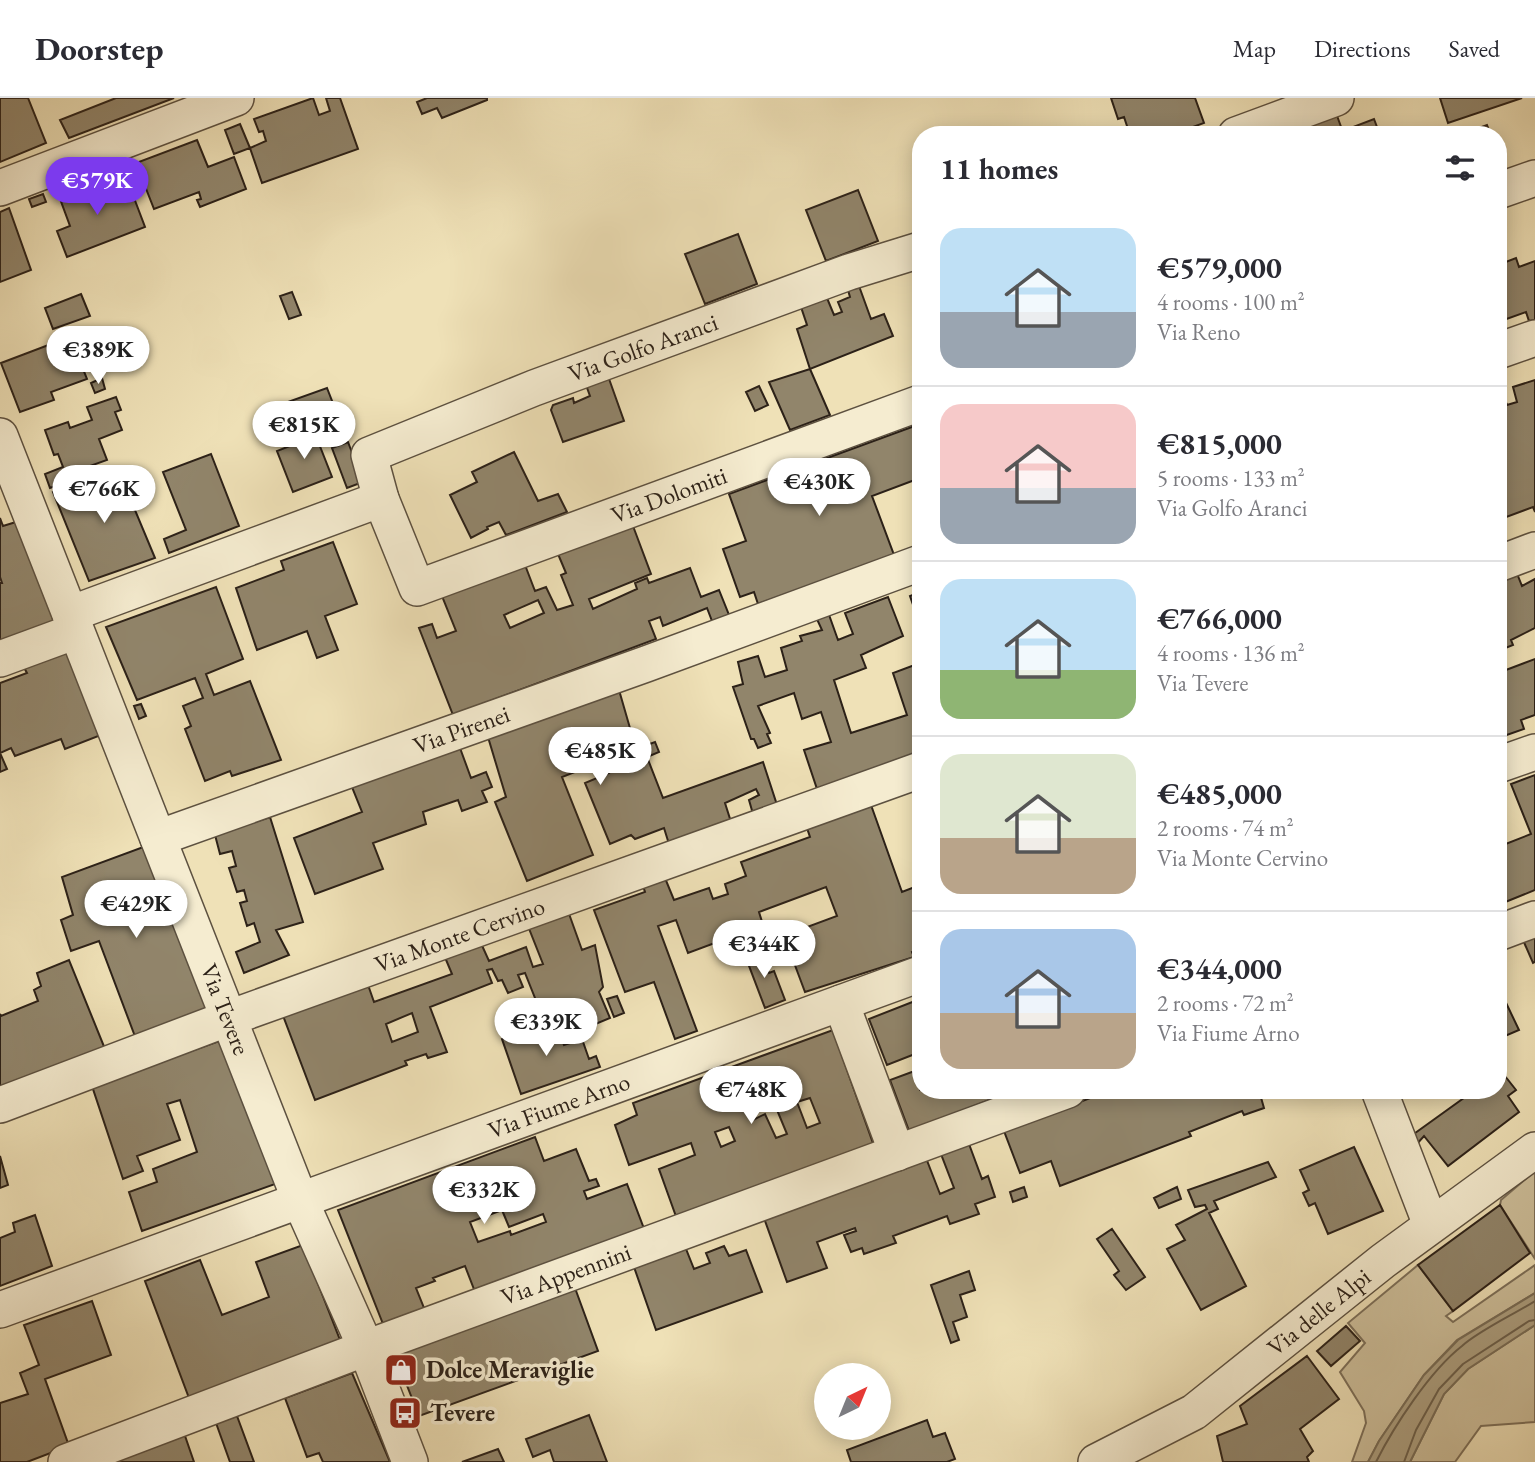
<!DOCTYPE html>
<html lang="en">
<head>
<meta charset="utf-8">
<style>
  :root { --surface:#fff; --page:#f2f2f3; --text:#2b2b33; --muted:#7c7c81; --line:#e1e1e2; --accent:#7c3aed }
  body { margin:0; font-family:"EB Garamond",serif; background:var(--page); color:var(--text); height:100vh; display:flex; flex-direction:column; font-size:26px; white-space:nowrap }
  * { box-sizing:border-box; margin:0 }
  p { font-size:23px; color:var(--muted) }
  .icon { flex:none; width:38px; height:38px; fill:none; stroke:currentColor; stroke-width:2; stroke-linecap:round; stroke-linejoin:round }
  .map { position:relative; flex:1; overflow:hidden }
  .panel { position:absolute; left:912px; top:28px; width:595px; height:973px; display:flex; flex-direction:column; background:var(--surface); border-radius:28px; box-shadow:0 4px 18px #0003 }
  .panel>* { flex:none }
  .needle { width:46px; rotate:43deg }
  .tools { position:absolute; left:814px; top:1265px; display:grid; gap:14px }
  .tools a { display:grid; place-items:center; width:77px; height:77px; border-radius:50%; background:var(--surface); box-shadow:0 4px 18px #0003; font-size:35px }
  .price { position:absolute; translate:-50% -60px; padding:0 16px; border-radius:24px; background:#fff; color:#222; font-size:23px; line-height:46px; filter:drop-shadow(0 2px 4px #0008) }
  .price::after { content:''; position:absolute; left:50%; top:42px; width:21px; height:16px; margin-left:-10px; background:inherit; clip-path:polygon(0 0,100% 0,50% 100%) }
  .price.active { background:var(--accent); color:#fff }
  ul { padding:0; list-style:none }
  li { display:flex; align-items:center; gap:21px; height:175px; padding:0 28px }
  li+li { border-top:2px solid var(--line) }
  li span { display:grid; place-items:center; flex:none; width:196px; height:140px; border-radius:21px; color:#555 }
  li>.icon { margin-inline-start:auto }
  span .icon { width:84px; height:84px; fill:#fffc; stroke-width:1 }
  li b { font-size:30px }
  h2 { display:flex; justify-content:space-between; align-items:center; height:84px; padding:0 28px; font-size:30px }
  header { display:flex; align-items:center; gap:42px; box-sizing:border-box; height:98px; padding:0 35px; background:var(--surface); border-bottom:2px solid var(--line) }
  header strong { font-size:33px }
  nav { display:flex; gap:38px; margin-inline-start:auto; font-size:24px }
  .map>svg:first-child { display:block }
</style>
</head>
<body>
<header>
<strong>Doorstep</strong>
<nav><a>Map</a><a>Directions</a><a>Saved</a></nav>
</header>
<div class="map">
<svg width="1535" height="1364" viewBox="0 0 1535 1364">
  <rect width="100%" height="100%" fill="#efe1b7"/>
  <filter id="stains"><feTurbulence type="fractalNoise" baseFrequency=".00286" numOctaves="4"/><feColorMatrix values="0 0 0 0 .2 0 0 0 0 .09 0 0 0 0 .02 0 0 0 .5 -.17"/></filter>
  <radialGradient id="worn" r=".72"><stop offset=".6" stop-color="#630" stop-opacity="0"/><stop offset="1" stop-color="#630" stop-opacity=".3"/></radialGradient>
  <!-- green -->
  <path fill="#cec09c" stroke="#7d705a" stroke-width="2" d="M1535,1073v88l-35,-54 1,-5z
    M1418,1167l35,46 -7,5 7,6 82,-57v28l-78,47 -33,35 -45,66 -11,21h-16l14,-39 -2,-12 -24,-39 25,-29 -17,-20z
    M1535,1227v97l-54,4 -26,36h-45l34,-68 24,-25z"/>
  <!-- water -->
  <path fill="#ada081" stroke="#796d57" stroke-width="2" d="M1535,1195v32l-67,44 -24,25 -34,68h-42l11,-21 45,-66 34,-35z"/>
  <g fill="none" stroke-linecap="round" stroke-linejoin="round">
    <!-- shore -->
    <path stroke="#6c604c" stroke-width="2" d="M1376,1364c18,-36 54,-91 86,-116 18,-16 51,-31 73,-45
      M1404,1364l12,-32 23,-41 24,-25 66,-43 6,-1"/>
  </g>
  <!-- building -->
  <path fill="#91856b" stroke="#2c2118" stroke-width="2" fill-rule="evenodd" d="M0,0h28l18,45 -46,19z
    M116,0h58l-105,40 -9,-18z
    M313,0l6,17 11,-4 -4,-13h14l18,51 -96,34 -12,-35 16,-7 -3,-10 -4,1 -5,-13z
    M427,0h60v2l-45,18 -5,-10 -15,6 -5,-12z
    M1111,0h84l9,25 -33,12h-41l-6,-18 -6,2z
    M1440,0h82l-74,25z
    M1336,15l8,22h-67z
    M1374,21l6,16h-24l-3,-8z
    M240,26l10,24 -16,6 -9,-24z
    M1487,27l4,10h-31z
    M197,42l11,27 26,-10 12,32 -46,18 -3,-7 4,-1 -2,-7 -45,17 -18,-46z
    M106,80l7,19 18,-7 14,37 -78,30 -10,-26 13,-5 -11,-30z
    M858,92l20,51 -52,20 -20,-51z
    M43,96l3,8 -14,5 -3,-8z
    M9,110l22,62 -31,12v-70z
    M738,136l19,50 -52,20 -20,-50z
    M1516,160l3,9 16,-6v59l-6,1 -3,-9 -28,10v-57z
    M859,188l12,33 13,-5 9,22 -83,33 -13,-40 10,-4 -6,-18 26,-9 7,17 8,-3 -4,-10 12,-5 -2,-7z
    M292,194l9,23 -12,4 -9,-23z
    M81,196l9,22 -37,13 -8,-21z
    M80,235l7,17 -10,4 10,25 -36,13 3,8 -34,12 -19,-49z
    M810,271l20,46 -40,15 -21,-48z
    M608,278l16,45 -61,21 -12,-32 2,-5 20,-7 1,5 16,-7 -4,-11z
    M102,280l3,11 -10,4 -4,-10z
    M1535,282v132l-2,-5 -32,12 -3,-10v-117l5,2 4,11 10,-3 -4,-15z
    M759,288l9,19 -13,6 -9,-19z
    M327,290l7,18 -20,8 -2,-4 -15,9 -4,-8 -8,3 -3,-10z
    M116,299l5,13 -6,2 7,18 -23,9 8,21 -20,7 3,7 -40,14 -5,-14 18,-7 -5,-13 -4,1 -9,-25 23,-8 2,6 22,-8 -5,-13z
    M920,326v54l-48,18 22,59 -136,49 -4,-12 -14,5 -17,-48 23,-8 -17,-47z
    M312,328l20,51 -39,15 -16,-41 18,-7 -4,-10z
    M348,344l15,40 -16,6 -15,-40z
    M514,354l24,49 20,-7 9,18 -61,23 -7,-13 -12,5 1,2 -17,9 -21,-43 27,-13 -5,-10z
    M211,356l28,72 -70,27 -5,-14 22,-9 -23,-58z
    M117,369l38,91 -66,23 -36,-89z
    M0,420l3,8 13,-4 40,99 -56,21v-59h2l-2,-6z
    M633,428l18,48 -62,25 4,10 44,-20 -2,-6 12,-5 2,5 41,-15 11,29 18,-7 10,25 -17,6 -5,-13 -44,18 -3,-9 -11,4 7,18 -203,76 -34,-87 13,-4 5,14 19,-7 -14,-35 83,-31 10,26 11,-4 11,23 16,-5 -12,-30 5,-2 -8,-19zM538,502l6,13 -34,15 -6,-13z
    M333,444l24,62 -32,12 13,34 -21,8 -10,-27 -50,19 -21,-62 48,-18 -3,-9z
    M1516,473l6,15 13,-7v49l-24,12 2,5 -15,6v-72z
    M216,489l27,72 -37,15 8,21 36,-14 31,79 -49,16 -2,-5 -25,10 -20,-52 6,-3 -8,-20 20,-8 -8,-20 -58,22 -31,-73z
    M920,494v33l-10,-29z
    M888,499l15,39 -42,19 5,13 -32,12 17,53 56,-18 -14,-42 27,-10v82l-2,1 2,7 -102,39 -14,-42 27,-8 -10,-30 -19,7 -8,-26 -36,13 12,27 -3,1 4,9 -13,5 -4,-9h-3l-18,-52 10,-3 -5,-22 20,-6 7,21 22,-7 -6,-22 21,-7 -2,-5 22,-6 -6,-13 12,-5 10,28 15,-6 -8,-21z
    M65,549l36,88 -36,14 -4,-10 -46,17 -4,-8 -11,5 7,16 -7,3v-89l27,-10 -5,-9z
    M1535,561v56l-14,5 3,9 -26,9v-65z
    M619,592l17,59 19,-7 4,10 -12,5 16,41 100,-36 14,43 -24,9 -4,-14 10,-5 -3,-6 -31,14 6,19 -62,22 -5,-16 -29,11 -4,-4 -21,9 -25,-61 24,-10 -4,-13 -43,17 31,78 -66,26 -32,-79 11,-5 -18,-60z
    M141,606l5,12 -7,3 -5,-13z
    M460,650l11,30 15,-6 6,15 -10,4 5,11 -25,9 -4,-11 -35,12 3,12 -53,19 10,26 -68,25 -21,-56 68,-26 -10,-25z
    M1535,677v115l-37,15v-58l33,-13 -20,-50z
    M871,707l31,87 18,-7v64l-8,3 2,5 -109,35 -15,-40 -12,5 -6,-17 65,-24 -11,-29 -67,25 4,13 -75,28 -12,-33 -18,6 39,105 -22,8 -21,-57 -29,10 -31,-82 51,-18 -2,-6 22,-8 9,22 35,-12 4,11 15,-5 -3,-10 21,-8 -5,-14 69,-25 -3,-9z
    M270,719l33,105 -27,8 13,25 -45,18 -8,-21 24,-10 -6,-19 -7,3 -7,-23 7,-2 -3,-11 -7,2 -8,-24 7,-2 -4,-15 -12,3 -5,-19z
    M146,748l65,166 -75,27 -37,-98 -28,10 -10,-31 12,-5 -11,-38z
    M568,813l14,39 13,-5 8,42 -4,5 11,26 -24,10 -3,-8 -19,7 -9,-19 -14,5 -16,-40 -7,2 5,12 -15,6 -6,-13 -4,1 -6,-12 -5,1 5,13 -62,24 17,45 -19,6 -2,-4 -21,7 2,4 -92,35 -33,-87 85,-31 7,20 78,-28 -8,-19 36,-14 9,20 37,-14 7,20 10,-3 -15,-38zM412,915l6,19 -26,10 -6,-18z
    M1535,837v27l-2,1 -10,-23z
    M754,848l8,20 3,-1 4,8 5,-2 11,29 -20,8 -22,-58z
    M69,862l36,89 -105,39v-74l1,2 37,-15 -4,-11 7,-4 -4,-13z
    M1498,888l21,44 -21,9z
    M617,898l7,17 -10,4 -7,-18z
    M920,901v53l-33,13 -18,-46z
    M555,923l9,24 18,-6 7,20 7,-3 4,11 -79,27 -19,-55z
    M833,932l42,119 -197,73 -19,-53 36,-14 -4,-12 -62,22 -14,-40 22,-10 -4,-12zM789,995l4,9 -16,8 10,24 -11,4 -11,-24 -12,6 -5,-9zM810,1000l10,25 -13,5 -10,-26zM729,1029l6,14 -14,6 -6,-15z
    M222,942l56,143 -136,48 -13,-39 28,-10 -4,-13 44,-17 -17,-52 -13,4 13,36 -43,16 6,15 -20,8 -31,-93z
    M920,971v21h95l-92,36 -12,10 -21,-56z
    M1501,973l15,19 -8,6 11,16 -71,54 -24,-30 -8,9 -5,-9 64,-46h23v-17z
    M1111,992h159l-10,4 4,14 -20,7 -2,-4 -53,21 2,4 -131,50 -9,-25 -31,12 -16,-42z
    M535,1039l9,24 32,-12 13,32 7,-2 3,7 -15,5 3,8 40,-15 19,50 -169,63 -12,-31 -32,12 2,3 -19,7 10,25 -41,16 -47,-119zM502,1112l7,17 34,-13 3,8 -35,13 -1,-4 -32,11 -8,-20z
    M969,1046l13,35 6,-3 7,21 -20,7 4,10 -29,10 -3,-8 -54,20 3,7 -32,11 -2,-6 -11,4 -7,-17 12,-4 -1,-3 -38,14 10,26 -40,14 -23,-64 162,-60 14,36 14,-6 -13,-34z
    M1354,1049l29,64 -55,23 -13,-31 -6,3 -6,-13 6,-3 -9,-20z
    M0,1058l8,29 -8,3z
    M1268,1064l8,15 -62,24 4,8 -9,4 37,73 -45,24 -34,-61 18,-9 -9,-15 31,-16 -2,-4 -10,2 -7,-17z
    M1024,1089l3,10 -14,5 -3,-10z
    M1177,1089l4,12 -22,9 -5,-10z
    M1500,1107l30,48 -77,58 -35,-46z
    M35,1117l17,51 -52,20v-48l15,-6 -2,-9z
    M1112,1131l33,48 -19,13 -12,-15 5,-4 -22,-32z
    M303,1147l37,95 -151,58 -44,-117 55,-21 22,55 47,-18 -13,-35z
    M724,1148l5,10 17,-6 16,42 -106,38 -22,-63 52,-18 8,20 16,-6 -4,-10z
    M969,1173l6,19 -15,5 7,22 -14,5 6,18 -8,3 -20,-58z
    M575,1190l23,63 -179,65 -24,-61z
    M92,1203l19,54 -66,24 24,67 -42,16h-27v-59l28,-9 -8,-21 19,-8 -15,-40z
    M1346,1228l14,15 -29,25 -14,-15z
    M1307,1258l32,43 -39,30 13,22 -6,6 2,5h-86l-6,-26 30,-12 -7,-18z
    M352,1275l38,89h-67l-4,-9 -12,4 -22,-59z
    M589,1317l18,47h-53l-4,-12 -17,7 -7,-18z
    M237,1318l17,46h-24l-14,-39z
    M927,1322l6,17 12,-4 10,26 -8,3h-96l-4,-12z
    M184,1335l10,29h-89z
    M498,1351l6,13h-42z"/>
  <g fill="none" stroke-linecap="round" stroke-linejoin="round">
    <defs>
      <g id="minor">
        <path d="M1236,37l100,-37"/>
        <path d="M0,90l236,-90"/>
        <path d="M1498,93l37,-13"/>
        <path id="s1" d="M920,152l-71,22 -315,116 -165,67 12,44 36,89 503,-185"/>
        <path d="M1498,253l37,-13"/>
        <path id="s2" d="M0,338l300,764 66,148 44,114"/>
        <path d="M1498,466l37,-14"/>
        <path d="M70,516l311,-115"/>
        <path d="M0,561l76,-28"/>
        <path d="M1498,667l37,-13"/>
        <path id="s3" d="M158,740l488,-174 274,-101"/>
        <path d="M1498,835l37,-14"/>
        <path d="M841,905l56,150"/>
        <path d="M1379,992l52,135"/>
        <path id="s4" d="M0,1007l229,-87 691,-248"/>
        <path id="s5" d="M0,1212l920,-336"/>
        <path id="s6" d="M66,1364l300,-114 702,-258"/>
        <path id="s7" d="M1096,1364l98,-50 189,-151 152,-111"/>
      </g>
    </defs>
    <!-- minor casing -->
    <use href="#minor" stroke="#5d5140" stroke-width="38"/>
    <!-- minor -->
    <use href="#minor" stroke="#f5ecd0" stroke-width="35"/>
  </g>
  <!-- icons -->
  <defs>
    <symbol id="shop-square" viewBox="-11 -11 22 22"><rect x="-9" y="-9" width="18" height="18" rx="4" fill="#8f2418" stroke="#f5ecd0"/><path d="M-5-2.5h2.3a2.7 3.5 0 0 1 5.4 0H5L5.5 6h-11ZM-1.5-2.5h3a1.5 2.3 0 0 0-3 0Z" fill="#fff"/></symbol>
    <symbol id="bus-square" viewBox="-11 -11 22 22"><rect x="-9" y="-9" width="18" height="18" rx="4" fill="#8f2418" stroke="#f5ecd0"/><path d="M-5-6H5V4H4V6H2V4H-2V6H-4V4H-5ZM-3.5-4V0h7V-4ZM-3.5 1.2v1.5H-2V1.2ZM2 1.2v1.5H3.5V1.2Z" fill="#fff"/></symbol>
  </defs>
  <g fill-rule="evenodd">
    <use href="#shop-square" x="382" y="1253" width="38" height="38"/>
    <use href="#bus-square" x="386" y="1296" width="38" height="38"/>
  </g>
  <g text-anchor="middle" stroke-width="7" stroke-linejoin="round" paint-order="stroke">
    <!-- street labels -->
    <g font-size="24" fill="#2c2118" stroke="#f5ecd0">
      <text transform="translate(643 250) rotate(-20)" y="8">Via Golfo Aranci</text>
      <text dy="8" stroke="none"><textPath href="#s1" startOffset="998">Via Dolomiti</textPath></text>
      <text dy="8" stroke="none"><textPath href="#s3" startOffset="322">Via Pirenei</textPath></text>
      <text dy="8" stroke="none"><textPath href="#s4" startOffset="490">Via Monte Cervino</textPath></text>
      <text dy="8" stroke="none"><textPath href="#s2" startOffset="616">Via Tevere</textPath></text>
      <text dy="8" stroke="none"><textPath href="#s5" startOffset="595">Via Fiume Arno</textPath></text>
      <text dy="8" stroke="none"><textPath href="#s6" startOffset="534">Via Appennini</textPath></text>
      <text dy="8" stroke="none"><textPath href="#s7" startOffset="270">Via delle Alpi</textPath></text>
    </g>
    <!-- poi labels -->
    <g font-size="24" font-weight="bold" fill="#2c2118" stroke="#f5ecd0" text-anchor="start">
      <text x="426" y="1280">Dolce Meraviglie</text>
      <text x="430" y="1323">Tevere</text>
    </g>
  </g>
  <rect width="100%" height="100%" filter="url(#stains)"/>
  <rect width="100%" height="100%" fill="url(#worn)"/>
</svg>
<div class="tools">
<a><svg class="needle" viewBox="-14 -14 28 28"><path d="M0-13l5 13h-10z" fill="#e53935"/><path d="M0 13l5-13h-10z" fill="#7c7c81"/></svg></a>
</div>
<b class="price active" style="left:97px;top:119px">€579K</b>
<b class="price" style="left:98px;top:288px">€389K</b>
<b class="price" style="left:304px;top:363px">€815K</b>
<b class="price" style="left:819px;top:420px">€430K</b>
<b class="price" style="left:104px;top:427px">€766K</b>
<b class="price" style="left:600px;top:689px">€485K</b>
<b class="price" style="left:136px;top:842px">€429K</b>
<b class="price" style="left:764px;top:882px">€344K</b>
<b class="price" style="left:546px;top:960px">€339K</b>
<b class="price" style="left:751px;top:1028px">€748K</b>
<b class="price" style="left:484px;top:1128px">€332K</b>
<section class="panel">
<h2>11 homes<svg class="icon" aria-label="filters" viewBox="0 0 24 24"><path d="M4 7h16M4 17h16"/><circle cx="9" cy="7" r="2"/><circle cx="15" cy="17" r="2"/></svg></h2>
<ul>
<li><span style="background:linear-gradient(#bfe0f5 60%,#9aa5b1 0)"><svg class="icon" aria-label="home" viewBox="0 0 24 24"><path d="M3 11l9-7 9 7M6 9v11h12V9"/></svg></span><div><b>€579,000</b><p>4 rooms · 100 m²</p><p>Via Reno</p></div></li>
<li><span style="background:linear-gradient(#f6c9c9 60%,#9aa5b1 0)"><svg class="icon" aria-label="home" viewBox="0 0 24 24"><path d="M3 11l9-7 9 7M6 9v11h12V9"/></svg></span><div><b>€815,000</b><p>5 rooms · 133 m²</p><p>Via Golfo Aranci</p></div></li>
<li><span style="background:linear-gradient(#bfe0f5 65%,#8fb573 0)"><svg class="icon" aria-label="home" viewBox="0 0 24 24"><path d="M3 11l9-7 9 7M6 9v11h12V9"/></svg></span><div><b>€766,000</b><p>4 rooms · 136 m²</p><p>Via Tevere</p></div></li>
<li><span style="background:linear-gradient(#dfe7d0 60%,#b9a48a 0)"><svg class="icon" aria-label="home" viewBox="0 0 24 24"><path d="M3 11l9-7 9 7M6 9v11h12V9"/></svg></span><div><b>€485,000</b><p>2 rooms · 74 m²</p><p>Via Monte Cervino</p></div></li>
<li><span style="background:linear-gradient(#a9c7e8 60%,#b9a48a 0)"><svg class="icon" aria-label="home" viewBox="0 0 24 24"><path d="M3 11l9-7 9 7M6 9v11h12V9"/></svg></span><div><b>€344,000</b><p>2 rooms · 72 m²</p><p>Via Fiume Arno</p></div></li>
</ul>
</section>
</div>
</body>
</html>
